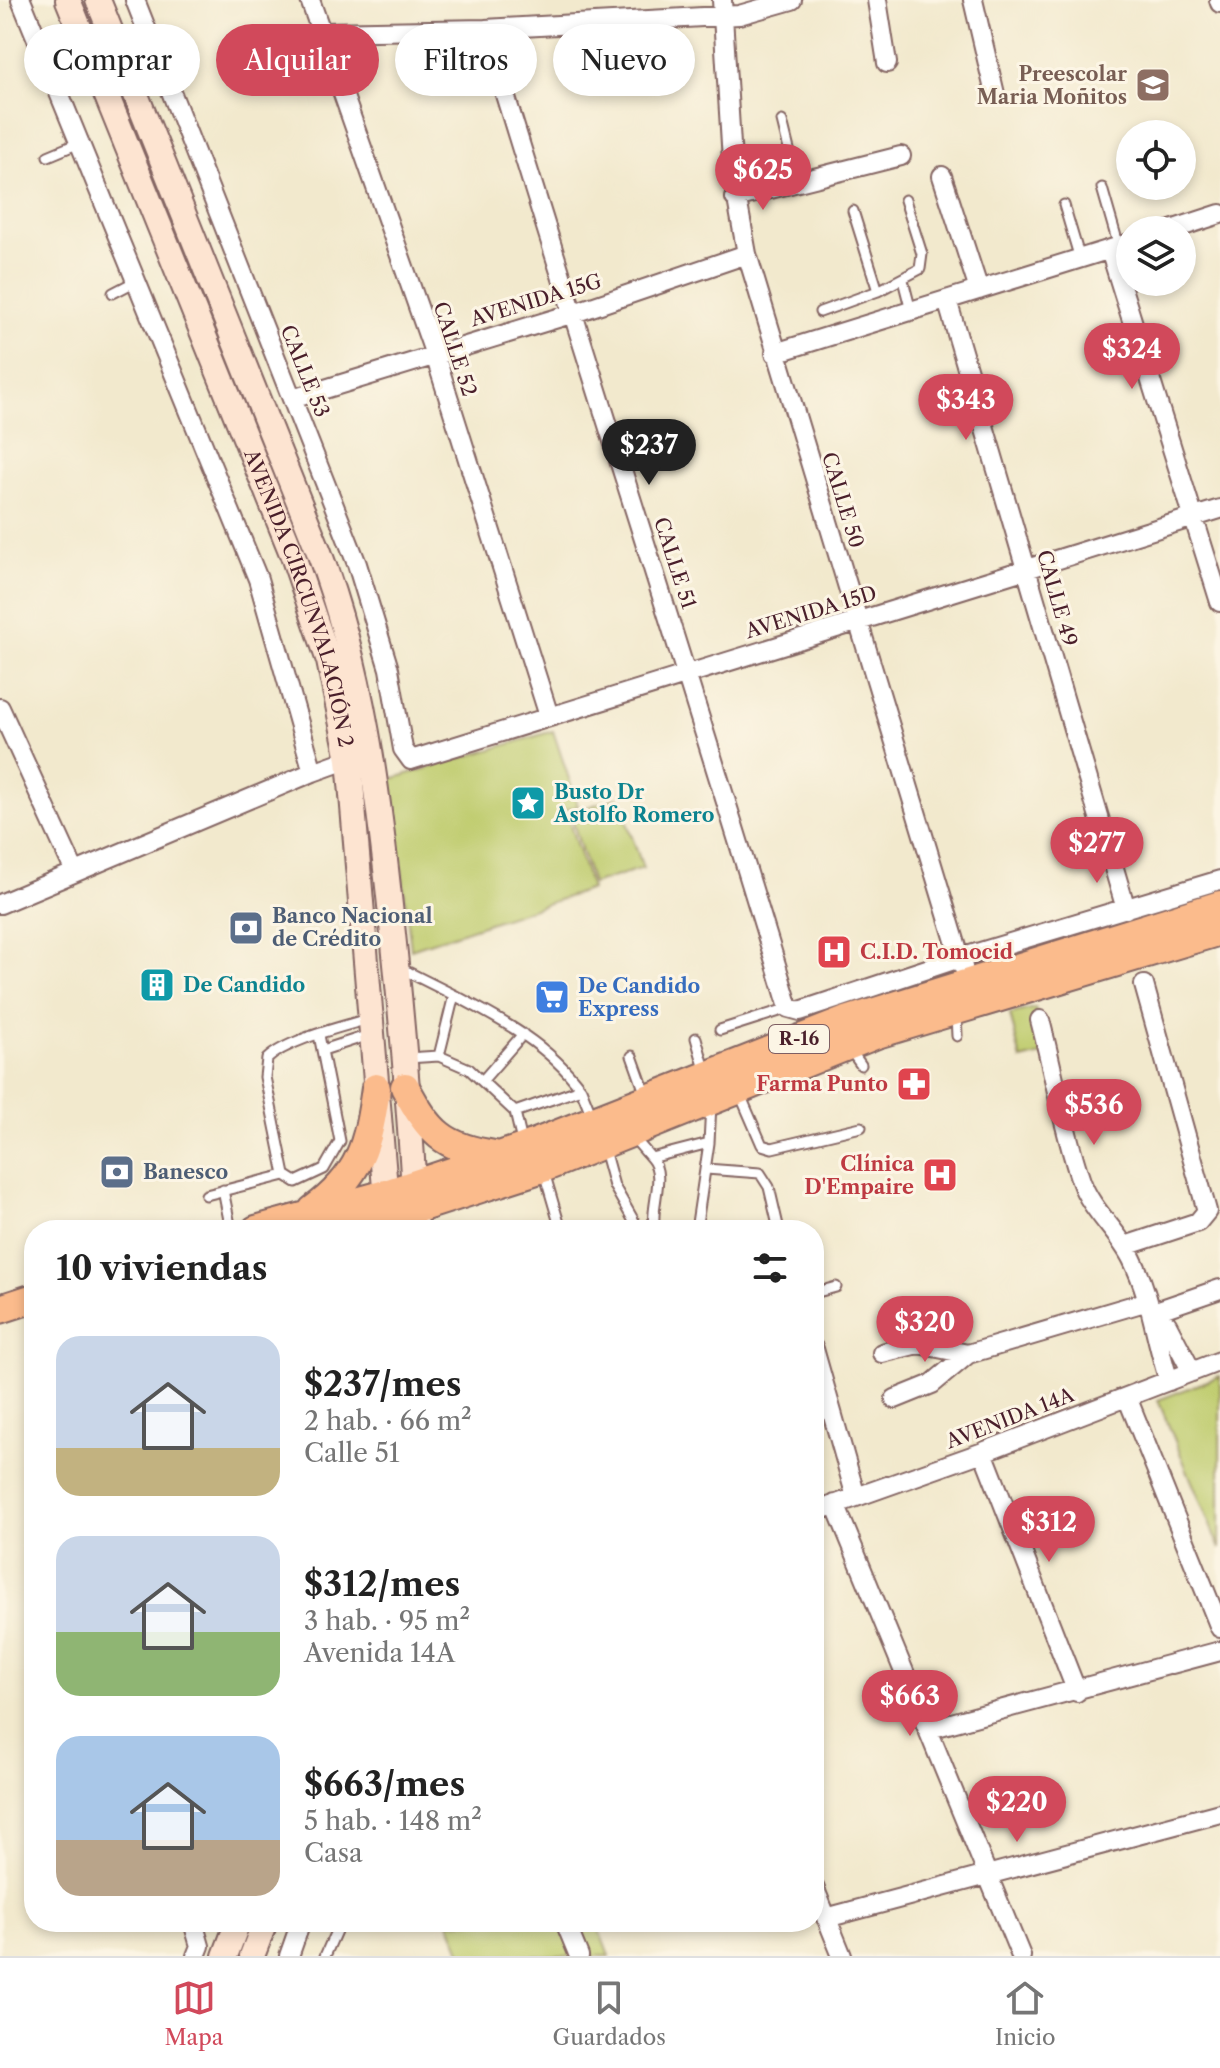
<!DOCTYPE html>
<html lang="es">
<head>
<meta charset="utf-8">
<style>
  :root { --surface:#fff; --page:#f2f2f2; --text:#222; --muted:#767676; --line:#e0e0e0; --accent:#d1495b }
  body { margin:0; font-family:"Libre Caslon Text",serif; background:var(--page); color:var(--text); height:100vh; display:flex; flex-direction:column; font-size:30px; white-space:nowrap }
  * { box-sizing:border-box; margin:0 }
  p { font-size:26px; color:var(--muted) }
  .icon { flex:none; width:44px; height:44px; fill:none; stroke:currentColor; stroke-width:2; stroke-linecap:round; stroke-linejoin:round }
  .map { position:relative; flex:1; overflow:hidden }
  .drawer { position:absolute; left:24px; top:1220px; width:800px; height:712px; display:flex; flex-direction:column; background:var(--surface); border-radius:32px; box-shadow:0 4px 12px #0003 }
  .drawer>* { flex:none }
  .top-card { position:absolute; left:24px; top:24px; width:800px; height:72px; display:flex; gap:16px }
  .fabs { position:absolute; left:1116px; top:120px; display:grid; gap:16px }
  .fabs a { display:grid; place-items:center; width:80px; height:80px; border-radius:50%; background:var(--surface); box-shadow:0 4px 12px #0003; font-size:40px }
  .price { position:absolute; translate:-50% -68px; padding:0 18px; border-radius:28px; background:var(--accent); color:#fff; font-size:26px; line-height:52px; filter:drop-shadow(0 2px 4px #0008) }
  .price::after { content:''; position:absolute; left:50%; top:48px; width:24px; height:18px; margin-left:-12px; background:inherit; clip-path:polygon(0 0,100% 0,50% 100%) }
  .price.active { background:#222; color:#fff }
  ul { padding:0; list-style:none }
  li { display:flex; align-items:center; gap:24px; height:200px; padding:0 32px }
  li span { display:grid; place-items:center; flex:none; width:224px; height:160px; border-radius:24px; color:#555 }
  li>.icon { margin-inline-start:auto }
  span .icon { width:96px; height:96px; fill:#fffc; stroke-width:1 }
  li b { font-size:34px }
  h2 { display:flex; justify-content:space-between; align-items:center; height:96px; padding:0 32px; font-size:34px }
  .pill { padding:0 28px; border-radius:36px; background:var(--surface); box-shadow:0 4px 12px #0003; font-size:28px; line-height:72px }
  .pill.active { background:var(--accent); color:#fff }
  .tab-bar { display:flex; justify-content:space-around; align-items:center; height:112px; border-top:2px solid var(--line); background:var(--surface); font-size:22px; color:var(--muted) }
  .tab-bar a { display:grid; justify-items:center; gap:4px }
  .tab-bar .active { color:var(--accent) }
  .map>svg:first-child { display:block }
</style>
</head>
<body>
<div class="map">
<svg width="1220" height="1956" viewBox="0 0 1220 1956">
  <rect width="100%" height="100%" fill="#fcf5e5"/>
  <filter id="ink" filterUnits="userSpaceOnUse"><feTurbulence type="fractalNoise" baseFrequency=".0125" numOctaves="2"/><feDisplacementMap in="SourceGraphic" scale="16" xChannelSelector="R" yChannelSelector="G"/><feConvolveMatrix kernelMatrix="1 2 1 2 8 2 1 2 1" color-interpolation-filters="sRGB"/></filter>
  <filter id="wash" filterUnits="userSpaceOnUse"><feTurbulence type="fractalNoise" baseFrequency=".006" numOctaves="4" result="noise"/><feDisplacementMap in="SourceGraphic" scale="32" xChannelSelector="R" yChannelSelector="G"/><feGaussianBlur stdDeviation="1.8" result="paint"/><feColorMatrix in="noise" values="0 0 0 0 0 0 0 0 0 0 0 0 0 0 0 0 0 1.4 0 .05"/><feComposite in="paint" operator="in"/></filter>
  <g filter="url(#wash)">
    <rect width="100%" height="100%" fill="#f2e9cd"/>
    <!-- green -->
    <path fill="#bfcc6e" stroke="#84764c" stroke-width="2" d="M553,731l25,75 -13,4 26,79 -180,60 -20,-170z
      M618,797l25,71 -51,16 -22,-71z
      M1035,1008l11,46 -25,6 -11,-46z
      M1220,1376v173l-62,-149z
      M449,1922h147l13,34h-146z"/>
  </g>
  <g filter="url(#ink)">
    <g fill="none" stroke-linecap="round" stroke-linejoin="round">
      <defs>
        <path id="lane" d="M782,121l15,61
          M48,156l31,-13
          M1102,188l17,59
          M1064,205l16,54
          M853,211l25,80
          M903,280l8,31
          M113,293l25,-13
          M820,312l58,-21 42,-22 2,-15 -17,-54
          M398,967l56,28 -15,61 -32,2
          M454,995c48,25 95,50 127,94
          M956,1015l1,21
          M720,1030l69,-22
          M319,1035l21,106 -16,28 -28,13 -11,-7 -20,-98 2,-18c21,-20 76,-32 104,-41
          M696,1038l10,35
          M849,1048l12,17
          M323,1050l46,-15
          M439,1056l30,13 46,43
          M632,1056l14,39
          M483,1080l40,-46
          M739,1092l23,53 10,3 89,-21
          M633,1137l18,21 58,-15 2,-39
          M523,1146l-8,-34 66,-23 11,27
          M603,1146l11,40 25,44
          M651,1158c16,18 -2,49 4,72
          M706,1169l54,4 9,14 10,43
          M544,1172l17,58
          M223,1190l8,40
          M206,1195l79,-20
          M696,1230l13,-87
          M814,1293l22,-6
          M325,1956l15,-34"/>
        <path id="street" d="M21,0l237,579 55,193
          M135,0l222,564 32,105 14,80 8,11 809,-251
          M310,0l125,355 114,361
          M722,0l11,177 14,77 216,713
          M877,0l10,63
          M973,0l22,94
          M1219,0l1,3
          M485,29c99,327 206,652 304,979l11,3 160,-53 260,-78
          M321,32l164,-3 254,-14 53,-15
          M942,176l37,114
          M735,198l166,-42
          M1171,230l49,-16
          M1110,250l110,352
          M947,300l179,609
          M775,353l355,-110
          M292,399l279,-85 176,-60
          M0,708l74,162
          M0,904l313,-132 36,-13 8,8
          M1040,1020c14,53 23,109 41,161 10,29 37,50 51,78 20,40 23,80 37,122
          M1125,1246l73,-24 9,-11 -63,-226
          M1153,1312l67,-23
          M1154,1317l13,7 25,48
          M814,1349l42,148
          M882,1353l36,-9 50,10
          M1127,1397l93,231
          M895,1399l37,-15 36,-30 180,-53
          M983,1452l94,240
          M835,1504l186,452
          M814,1512l169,-60 237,-91
          M929,1729l291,-78
          M814,1887l28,69
          M826,1918l394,-105
          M193,1922l7,24 -4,10
          M565,1922l14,34
          M289,1956l12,-34"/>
        <g id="secondary">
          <path id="s1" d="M68,0l225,556 36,105 20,98 38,453"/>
          <path d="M98,0l221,552c44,118 59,238 72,363 11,104 20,210 25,315"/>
          <path d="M225,1956l13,-34"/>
          <path d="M252,1956l13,-34"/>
        </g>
        <path id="primary" d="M405,1087c24,45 38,61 90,68
          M313,1210c48,-35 55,-65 63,-122
          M256,1230l130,-36 137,-46 323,-127 374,-116
          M350,1230l193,-62 334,-134 343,-103
          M0,1309l34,-11"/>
      </defs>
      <!-- lane casing -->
      <use href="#lane" stroke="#856664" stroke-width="13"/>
      <!-- street casing -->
      <use href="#street" stroke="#856664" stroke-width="22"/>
      <!-- secondary casing -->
      <use href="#secondary" stroke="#856664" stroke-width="28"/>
      <!-- primary casing -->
      <use href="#primary" stroke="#856664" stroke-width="32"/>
      <!-- lane -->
      <use href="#lane" stroke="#fff" stroke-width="9"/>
      <!-- street -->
      <use href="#street" stroke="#fff" stroke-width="18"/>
      <!-- secondary -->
      <use href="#secondary" stroke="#fde4d1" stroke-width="24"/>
      <!-- primary -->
      <use href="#primary" stroke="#fbbb8c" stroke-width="28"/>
    </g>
  </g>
  <!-- icons -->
  <defs>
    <symbol id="school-square" viewBox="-11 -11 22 22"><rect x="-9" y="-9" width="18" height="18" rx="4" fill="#8d6e63" stroke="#fcf5e5"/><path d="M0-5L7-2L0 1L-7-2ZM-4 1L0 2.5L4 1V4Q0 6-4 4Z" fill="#fff"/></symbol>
    <symbol id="sight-square" viewBox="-11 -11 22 22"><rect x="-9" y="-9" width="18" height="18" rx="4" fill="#0f9aa8" stroke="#fcf5e5"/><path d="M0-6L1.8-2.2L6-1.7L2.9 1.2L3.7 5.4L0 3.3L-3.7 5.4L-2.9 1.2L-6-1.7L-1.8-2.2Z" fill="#fff"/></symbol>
    <symbol id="bank-square" viewBox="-11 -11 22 22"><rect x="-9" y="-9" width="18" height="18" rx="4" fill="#5c6f8a" stroke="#fcf5e5"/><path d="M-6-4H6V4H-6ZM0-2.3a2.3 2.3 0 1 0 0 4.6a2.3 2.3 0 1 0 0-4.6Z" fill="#fff"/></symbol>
    <symbol id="hospital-square" viewBox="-11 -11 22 22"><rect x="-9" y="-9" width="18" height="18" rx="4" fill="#e0444e" stroke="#fcf5e5"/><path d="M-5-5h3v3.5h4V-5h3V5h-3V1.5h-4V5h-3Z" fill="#fff"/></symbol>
    <symbol id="building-square" viewBox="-11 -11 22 22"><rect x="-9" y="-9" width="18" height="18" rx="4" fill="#0f9aa8" stroke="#fcf5e5"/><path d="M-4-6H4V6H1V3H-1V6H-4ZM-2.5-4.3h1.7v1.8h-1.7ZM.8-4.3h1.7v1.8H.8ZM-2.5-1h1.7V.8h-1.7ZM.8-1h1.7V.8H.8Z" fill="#fff"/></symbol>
    <symbol id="supermarket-square" viewBox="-11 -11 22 22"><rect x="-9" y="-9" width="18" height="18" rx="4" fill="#3f7fe0" stroke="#fcf5e5"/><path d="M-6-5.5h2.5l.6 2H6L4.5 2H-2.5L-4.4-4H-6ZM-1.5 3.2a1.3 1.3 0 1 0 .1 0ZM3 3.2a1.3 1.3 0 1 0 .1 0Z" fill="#fff"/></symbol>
    <symbol id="pharmacy-square" viewBox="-11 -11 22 22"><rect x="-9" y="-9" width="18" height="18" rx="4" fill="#e0444e" stroke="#fcf5e5"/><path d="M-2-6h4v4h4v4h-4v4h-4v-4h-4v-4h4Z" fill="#fff"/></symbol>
  </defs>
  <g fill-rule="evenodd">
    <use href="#school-square" x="1133" y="65" width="40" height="40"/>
    <use href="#sight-square" x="508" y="783" width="40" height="40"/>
    <use href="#bank-square" x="226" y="908" width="40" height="40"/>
    <use href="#hospital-square" x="814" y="932" width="40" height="40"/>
    <use href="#building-square" x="137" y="965" width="40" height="40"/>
    <use href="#supermarket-square" x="532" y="977" width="40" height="40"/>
    <use href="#pharmacy-square" x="894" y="1064" width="40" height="40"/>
    <use href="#bank-square" x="97" y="1152" width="40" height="40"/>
    <use href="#hospital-square" x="920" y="1155" width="40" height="40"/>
  </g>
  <g text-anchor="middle" stroke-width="6" stroke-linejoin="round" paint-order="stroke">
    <!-- shield labels -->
    <rect fill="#fcf5e5" stroke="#7f5f63" stroke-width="2" x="769" y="1025" width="60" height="28" rx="6"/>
    <g font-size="18" font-weight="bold" fill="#4a1f2b">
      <text x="799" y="1045">R-16</text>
    </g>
    <!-- education labels -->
    <g font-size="20" font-weight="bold" fill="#785e54" stroke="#fcf5e5" text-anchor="end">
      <text x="1127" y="81">Preescolar<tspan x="1127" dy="23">Maria Moñitos</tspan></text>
    </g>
    <!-- street labels -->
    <g font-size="20" fill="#4a1f2b" stroke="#fcf5e5">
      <text transform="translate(536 300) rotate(-17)" y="7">AVENIDA 15G</text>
      <text transform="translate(455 349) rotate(72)" y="7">CALLE 52</text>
      <text transform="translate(305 371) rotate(68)" y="7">CALLE 53</text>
      <text transform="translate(843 500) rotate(73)" y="7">CALLE 50</text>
      <text transform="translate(675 563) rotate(72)" y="7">CALLE 51</text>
      <text dy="7" stroke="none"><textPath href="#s1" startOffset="642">AVENIDA CIRCUNVALACIÓN 2</textPath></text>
      <text transform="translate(1057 598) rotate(74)" y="7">CALLE 49</text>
      <text transform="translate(811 612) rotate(-17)" y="7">AVENIDA 15D</text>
      <text transform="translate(1010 1418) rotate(-21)" y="7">AVENIDA 14A</text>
    </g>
    <!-- culture labels -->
    <g font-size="20" font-weight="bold" fill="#0d838f" stroke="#fcf5e5" text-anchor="start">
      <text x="554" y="799">Busto Dr<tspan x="554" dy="23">Astolfo Romero</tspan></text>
      <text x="183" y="992">De Candido</text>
    </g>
    <!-- service labels -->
    <g font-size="20" font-weight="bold" fill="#4e5e75" stroke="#fcf5e5" text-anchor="start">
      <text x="272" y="923">Banco Nacional<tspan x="272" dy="23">de Crédito</tspan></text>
      <text x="143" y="1179">Banesco</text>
    </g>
    <!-- health labels -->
    <g font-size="20" font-weight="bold" fill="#be3a42" stroke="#fcf5e5" text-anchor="end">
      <text x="860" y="959" text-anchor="start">C.I.D. Tomocid</text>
      <text x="888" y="1091">Farma Punto</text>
      <text x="914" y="1171">Clínica<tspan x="914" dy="23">D'Empaire</tspan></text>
    </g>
    <!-- shop labels -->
    <g font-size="20" font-weight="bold" fill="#366cbe" stroke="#fcf5e5" text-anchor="start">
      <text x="578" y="993">De Candido<tspan x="578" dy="23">Express</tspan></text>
    </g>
  </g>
</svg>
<div class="fabs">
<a><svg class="icon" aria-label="locate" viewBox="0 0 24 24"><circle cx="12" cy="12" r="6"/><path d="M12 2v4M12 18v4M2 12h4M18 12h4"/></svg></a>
<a><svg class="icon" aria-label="layers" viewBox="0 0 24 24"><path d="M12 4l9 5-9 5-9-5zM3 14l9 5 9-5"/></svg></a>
</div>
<b class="price" style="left:763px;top:212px">$625</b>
<b class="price" style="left:1132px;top:391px">$324</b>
<b class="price" style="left:966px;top:442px">$343</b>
<b class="price active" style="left:649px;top:487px">$237</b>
<b class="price" style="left:1097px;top:885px">$277</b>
<b class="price" style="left:1094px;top:1147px">$536</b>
<b class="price" style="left:925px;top:1364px">$320</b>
<b class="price" style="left:1049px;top:1564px">$312</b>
<b class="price" style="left:910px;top:1738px">$663</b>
<b class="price" style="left:1017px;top:1844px">$220</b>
<div class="top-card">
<a class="pill">Comprar</a>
<a class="pill active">Alquilar</a>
<a class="pill">Filtros</a>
<a class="pill">Nuevo</a>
</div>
<section class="drawer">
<h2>10 viviendas<svg class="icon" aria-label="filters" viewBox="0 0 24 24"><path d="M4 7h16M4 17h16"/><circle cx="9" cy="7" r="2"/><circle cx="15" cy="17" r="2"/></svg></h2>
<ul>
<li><span style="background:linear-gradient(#c9d6e8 70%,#c2b280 0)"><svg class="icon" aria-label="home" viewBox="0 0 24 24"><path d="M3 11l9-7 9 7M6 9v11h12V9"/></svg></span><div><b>$237/mes</b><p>2 hab. · 66 m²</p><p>Calle 51</p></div></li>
<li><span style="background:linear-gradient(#c9d6e8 60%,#8fb573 0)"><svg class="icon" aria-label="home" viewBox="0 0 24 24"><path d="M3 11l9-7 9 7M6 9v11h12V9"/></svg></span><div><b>$312/mes</b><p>3 hab. · 95 m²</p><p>Avenida 14A</p></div></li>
<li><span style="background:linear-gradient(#a9c7e8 65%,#b9a48a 0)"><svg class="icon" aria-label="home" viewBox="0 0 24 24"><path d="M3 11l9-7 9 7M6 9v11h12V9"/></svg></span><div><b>$663/mes</b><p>5 hab. · 148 m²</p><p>Casa</p></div></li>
</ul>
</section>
</div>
<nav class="tab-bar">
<a class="active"><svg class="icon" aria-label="map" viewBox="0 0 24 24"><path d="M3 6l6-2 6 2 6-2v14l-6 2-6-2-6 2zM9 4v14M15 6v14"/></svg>Mapa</a>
<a><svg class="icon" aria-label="saved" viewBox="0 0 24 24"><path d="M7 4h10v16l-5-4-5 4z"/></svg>Guardados</a>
<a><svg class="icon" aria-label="home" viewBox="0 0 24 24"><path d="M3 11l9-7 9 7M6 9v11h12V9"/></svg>Inicio</a>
</nav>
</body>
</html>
